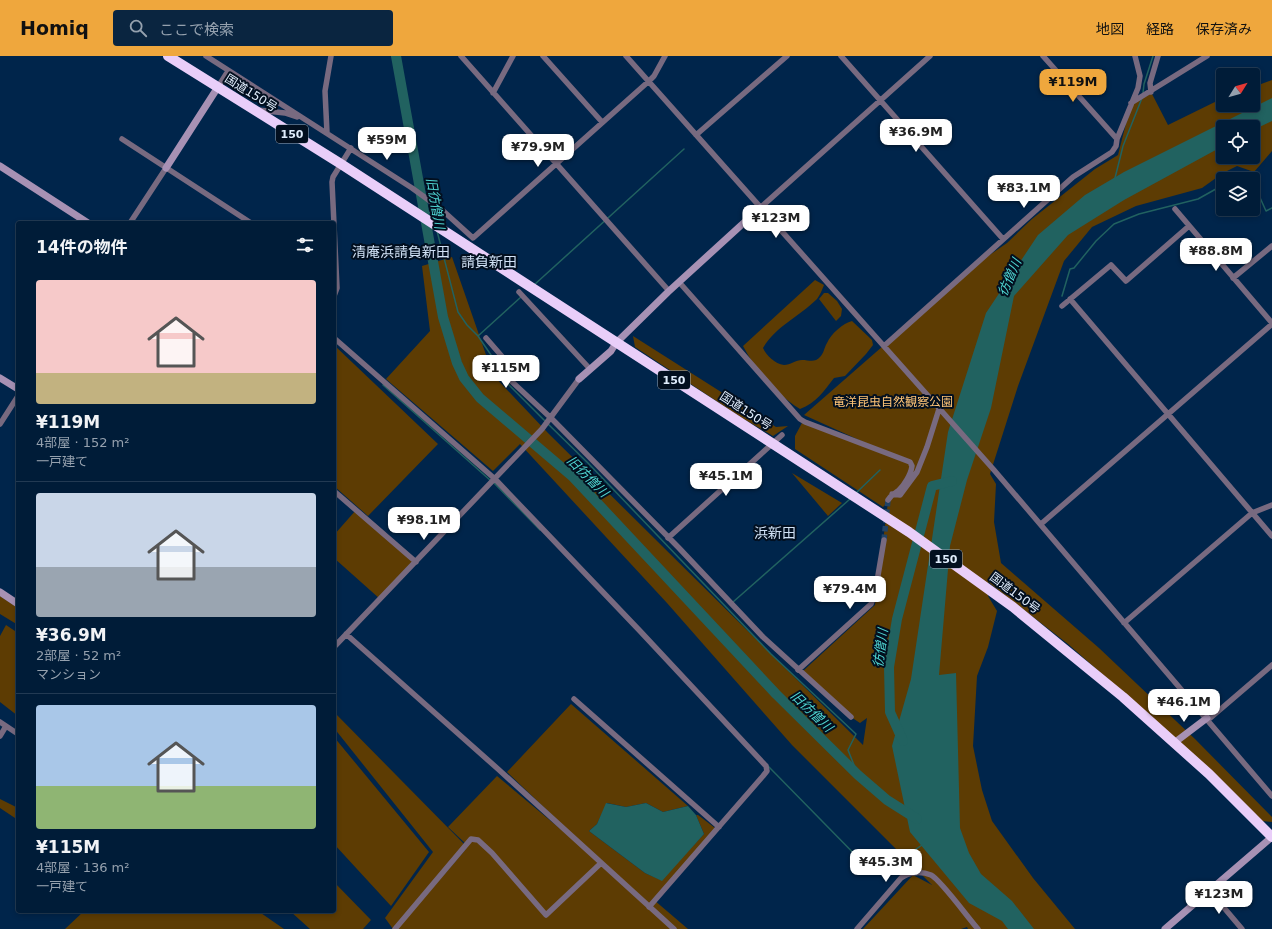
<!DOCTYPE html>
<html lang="ja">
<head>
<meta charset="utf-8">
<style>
  :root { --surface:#001c38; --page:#0a2540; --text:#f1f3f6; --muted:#95a1ae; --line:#223a53; --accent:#efa73d }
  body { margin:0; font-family:"DejaVu Sans","Noto Sans JP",sans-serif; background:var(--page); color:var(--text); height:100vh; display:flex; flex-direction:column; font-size:15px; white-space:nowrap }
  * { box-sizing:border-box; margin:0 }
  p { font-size:13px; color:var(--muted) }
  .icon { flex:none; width:22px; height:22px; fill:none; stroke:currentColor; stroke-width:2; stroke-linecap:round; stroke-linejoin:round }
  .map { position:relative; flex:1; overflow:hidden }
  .panel { position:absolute; left:16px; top:165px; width:320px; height:692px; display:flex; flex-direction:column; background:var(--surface); border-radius:4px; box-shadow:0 2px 6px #0003,0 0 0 1px var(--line) }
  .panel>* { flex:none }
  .needle { width:26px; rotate:53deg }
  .controls { position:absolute; left:1216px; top:12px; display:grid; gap:8px }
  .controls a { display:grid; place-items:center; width:44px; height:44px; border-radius:4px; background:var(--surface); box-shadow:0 2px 6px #0003,0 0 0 1px var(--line); font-size:20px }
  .price { position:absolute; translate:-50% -34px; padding:0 9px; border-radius:8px; background:#fff; color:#222; font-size:13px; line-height:26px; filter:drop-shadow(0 1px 2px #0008) }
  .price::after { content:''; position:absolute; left:50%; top:24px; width:12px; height:9px; margin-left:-6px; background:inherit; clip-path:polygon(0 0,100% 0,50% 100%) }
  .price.current { background:var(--accent); color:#111 }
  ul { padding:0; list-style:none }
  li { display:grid; align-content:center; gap:8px; height:212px; padding:0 20px }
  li+li { border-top:1px solid var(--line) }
  li span { display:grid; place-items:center; height:124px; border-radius:4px; color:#555 }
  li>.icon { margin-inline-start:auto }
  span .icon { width:72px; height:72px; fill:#fffc; stroke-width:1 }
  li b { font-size:17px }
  h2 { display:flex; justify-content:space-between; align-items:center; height:48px; padding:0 20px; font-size:17px }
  header { display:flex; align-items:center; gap:24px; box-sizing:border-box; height:56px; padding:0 20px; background:var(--accent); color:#111 }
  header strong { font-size:19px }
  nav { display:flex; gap:22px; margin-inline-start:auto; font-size:14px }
  .search { width:280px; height:36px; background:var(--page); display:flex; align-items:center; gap:10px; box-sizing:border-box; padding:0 14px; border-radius:4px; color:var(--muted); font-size:15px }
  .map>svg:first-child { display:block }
</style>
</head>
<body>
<header>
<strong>Homiq</strong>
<div class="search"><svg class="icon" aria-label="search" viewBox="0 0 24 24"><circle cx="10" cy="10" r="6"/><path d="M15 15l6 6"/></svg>ここで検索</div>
<nav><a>地図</a><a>経路</a><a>保存済み</a></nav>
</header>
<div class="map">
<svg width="1272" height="873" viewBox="0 0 1272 873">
  <rect width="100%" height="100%" fill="#00254b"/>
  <!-- green -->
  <path fill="#5d3c03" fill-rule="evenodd" d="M1272,24v71l-18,21 -17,-6 -14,7 -21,15 -66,18 -44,21 -28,34 -46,125 -28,88 6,10 -2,38 7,41 98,85 96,91 77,78v5l-10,-1 -109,-102 -85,-75 -80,-62v14l9,15 -9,36 -11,29 -4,70 9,44 10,31 41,57 42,51h-107l-1,-2 -6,2h-98l50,-54 19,10 -140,-140 -125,-142 -147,-159 -27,27 -107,-92 44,-48 -8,-65 30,-9 41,118 55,58 315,312 4,-27 -7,5 -9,-6 -48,-46 72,-66 13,-103 -5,5 -88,-58v-13l8,-15 109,43 -108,-49 174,-152 29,-20 25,-24 63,-50 23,-14 13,-51 20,-12 17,33 55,-27v7h30v-18zM1223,71h30v30h-30z
    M815,224l9,5c-2,5 -4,10 -7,14 -17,17 -41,27 -54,49 3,7 12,16 21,17 6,0 12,-5 18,-5 7,0 13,3 18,-3 4,-4 4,-9 7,-14 4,-9 16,-20 25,-22l20,19 1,5 -7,9 -21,22 -11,2c-10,13 -18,25 -34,31 -25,-16 -43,-37 -57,-63z
    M824,237h4l9,8 5,8 -1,7 -5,5 -17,-22z
    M633,280l143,91 12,-1 -15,10 -31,-18 -107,-71z
    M334,289l104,99 -70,72 -34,-30z
    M792,417l50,30 -14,13z
    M356,454l60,52 -36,37 -46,-41v-23z
    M0,540l18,12v17l-18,-11z
    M6,569l12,8v83l-18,-14v-66z
    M571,648l117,102 -25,6 -17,-9 -20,4 -19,-4 -10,21 -8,7 56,42 16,7 43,-46 -8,-19h2l17,13 -61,72 34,29h-295l-8,-11 48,-66 -99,-124v-16l130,132 -21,32 23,-27v-5l-18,-17 49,-51 116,97 -106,-101z
    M334,681l95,115 -38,54 -57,-62z
    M0,743l18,9v12l-18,-12z
    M334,826l37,38 -8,9h-53l-20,-18h44z
    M84,855h174l26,18h-219z"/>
  <!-- water -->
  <path fill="#216260" d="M1272,42v23l-19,9v-3h-30v19l-99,54 -56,35 -54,61 -23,112 -24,72 -17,66 -11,129 17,-2 4,155 9,25 12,21 31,27 22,28h-26l-6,-8 -33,-18 -59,-71 -18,-86 19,-67 37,-247 38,-119 52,-78 47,-40 39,-23z
    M606,747l20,4 20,-4 17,9 25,-6 8,9 8,19 -42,47 -17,-8 -56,-42 8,-7z"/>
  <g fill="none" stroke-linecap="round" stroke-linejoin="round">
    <!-- stream -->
    <path stroke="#216260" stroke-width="1.5" d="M1143,37l1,-9 9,-28
      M1115,122l8,-32 19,-48
      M1237,123l12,-5 3,5
      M1253,126l13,29 6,-3
      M423,152l17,12 -1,4
      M437,175l21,81 9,13 11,11 24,35 2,9 41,41
      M534,229l150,-136
      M1062,240l8,-27 4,-1 22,-27 18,-17 25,-10 59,-15 25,-14
      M478,280l43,-39
      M383,329l108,96
      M548,368l40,39 183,191 85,80 -8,16 10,25
      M494,427l46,47
      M856,437l24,-23
      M733,546l117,-103
      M768,710l105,107 11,-2 38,-26"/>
    <!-- river -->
    <path stroke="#216260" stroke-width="10" d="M396,0l47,261 14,46 7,15 16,20 93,79 203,217 82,81 29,25 30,19
      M903,685l-13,-29 -1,-45 8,-48 35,-133 20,-5"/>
    <!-- street-tunnel -->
    <path stroke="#214365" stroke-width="5.5" stroke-dasharray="5.5 3" stroke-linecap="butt" d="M884,484l4,-40"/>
    <!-- street -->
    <path stroke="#786a80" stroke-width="5.5" d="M206,0l206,132 29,21 32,29 176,-157 5,-5 11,-20
      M461,0l208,235
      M543,0l59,66
      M626,0l368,414 278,326
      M841,0l162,183
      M1043,0l74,83
      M218,31l10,-16
      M1151,36l-1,-9 8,-27
      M493,37l20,-37
      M1131,47l76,-47
      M258,54l27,3 12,4
      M327,77l-2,-42 6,-35
      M696,79l91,-79
      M122,83l129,84
      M760,152l170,-152
      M1175,153l97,114
      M130,167l36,-55
      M1233,222l39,-32
      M679,226l121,137 5,3 105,40 2,4c-1,8 -8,20 -14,25 -4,3 -7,4 -10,9
      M519,236l71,77
      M334,240l3,-8 -5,-106 1,-5 18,-29
      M1070,243l202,237
      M1062,250l49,-41 15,16 63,-55
      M334,282l161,141 145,152 126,135 1,5 -4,5 -114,131
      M486,282l20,23 3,18 43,40 127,129 84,89 88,80
      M884,290l189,-169 39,-25 4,-6 1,-7 21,-51 2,-12 -5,-20
      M0,368l18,-28
      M334,435l82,71
      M892,438l8,1 17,-23 10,-25 12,-38
      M1041,468l231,-200
      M668,482l114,-103
      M1124,567l128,-110 20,-8
      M346,578l152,135 176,160
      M334,591l208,-218 37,-50
      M798,614l73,-66 4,-11 9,-53
      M574,643l145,128
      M1208,664l64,-55
      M0,666l18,12
      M0,680l6,-10
      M1209,834l33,39
      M395,873l76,-90 7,1 14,13 54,62 54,-51
      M857,873l44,-51c8,-6 20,-7 30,-3 9,4 38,44 47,54"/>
    <!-- secondary -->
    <path stroke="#a791b4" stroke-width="7" d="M0,110l88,57
      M166,112l52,-81
      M0,322l18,11
      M579,323l32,-28 5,-8 52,-51 92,-84
      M0,536l18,12
      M1174,687l33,-25
      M1165,873l107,-92"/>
    <!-- highway -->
    <path stroke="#e9cef9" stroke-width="10" d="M168,0l173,108 568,368 104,75 110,90 86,77 63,63"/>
  </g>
  <g text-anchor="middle" stroke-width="4" stroke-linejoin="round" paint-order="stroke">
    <!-- shield labels -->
    <g fill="#020f1f" stroke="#9daab9" stroke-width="1">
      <rect x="276" y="69" width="32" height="18" rx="3"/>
      <rect x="658" y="315" width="32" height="18" rx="3"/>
      <rect x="930" y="494" width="32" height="18" rx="3"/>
    </g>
    <g font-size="11" font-weight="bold" fill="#dfecfb">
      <text x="292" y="82">150</text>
      <text x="674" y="328">150</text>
      <text x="946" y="507">150</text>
    </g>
    <!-- street labels -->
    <g font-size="12" fill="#dfecfb" stroke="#020f1f">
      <text transform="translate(251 37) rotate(32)" y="4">国道150号</text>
      <text transform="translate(746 355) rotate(33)" y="4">国道150号</text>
      <text transform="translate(1015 537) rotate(37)" y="4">国道150号</text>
    </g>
    <!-- park labels -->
    <g font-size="12" fill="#fec477" stroke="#020f1f">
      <text x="893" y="350">竜洋昆虫自然観察公園</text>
    </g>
    <!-- water labels -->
    <g font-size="13" font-style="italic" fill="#4fd5d2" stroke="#020f1f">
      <text transform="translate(436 147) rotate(80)" y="5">旧彷僧川</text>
      <text transform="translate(1009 221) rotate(-67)" y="5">彷僧川</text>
      <text transform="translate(588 420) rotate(45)" y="5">旧彷僧川</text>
      <text transform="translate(880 592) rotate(-82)" y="5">彷僧川</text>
      <text transform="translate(812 655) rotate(44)" y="5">旧彷僧川</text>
    </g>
    <!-- quarter labels -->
    <g font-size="14" fill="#d1e2f6" stroke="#020f1f">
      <text x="401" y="201">清庵浜請負新田</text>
      <text x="489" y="211">請負新田</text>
      <text x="775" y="482">浜新田</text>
    </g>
  </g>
</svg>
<div class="controls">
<a><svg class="needle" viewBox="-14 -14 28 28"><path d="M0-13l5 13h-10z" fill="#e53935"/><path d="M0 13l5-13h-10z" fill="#95a1ae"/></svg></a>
<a><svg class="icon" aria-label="locate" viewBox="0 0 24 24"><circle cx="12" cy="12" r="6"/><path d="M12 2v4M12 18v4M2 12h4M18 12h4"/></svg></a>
<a><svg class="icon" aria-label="layers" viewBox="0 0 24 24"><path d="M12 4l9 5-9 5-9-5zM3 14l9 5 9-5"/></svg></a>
</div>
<b class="price current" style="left:1073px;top:47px">¥119M</b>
<b class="price" style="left:916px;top:97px">¥36.9M</b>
<b class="price" style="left:387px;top:105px">¥59M</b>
<b class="price" style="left:538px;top:112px">¥79.9M</b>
<b class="price" style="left:1024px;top:153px">¥83.1M</b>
<b class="price" style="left:776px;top:183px">¥123M</b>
<b class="price" style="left:1216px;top:216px">¥88.8M</b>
<b class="price" style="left:506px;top:333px">¥115M</b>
<b class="price" style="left:726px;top:441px">¥45.1M</b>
<b class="price" style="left:424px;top:485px">¥98.1M</b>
<b class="price" style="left:850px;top:554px">¥79.4M</b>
<b class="price" style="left:1184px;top:667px">¥46.1M</b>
<b class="price" style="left:886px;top:827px">¥45.3M</b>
<b class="price" style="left:1219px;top:859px">¥123M</b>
<section class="panel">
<h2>14件の物件<svg class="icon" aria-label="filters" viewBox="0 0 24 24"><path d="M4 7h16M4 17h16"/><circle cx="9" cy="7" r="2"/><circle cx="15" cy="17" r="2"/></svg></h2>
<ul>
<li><span style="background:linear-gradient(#f6c9c9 75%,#c2b280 0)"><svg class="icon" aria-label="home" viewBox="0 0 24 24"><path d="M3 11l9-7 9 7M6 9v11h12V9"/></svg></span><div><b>¥119M</b><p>4部屋 · 152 m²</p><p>一戸建て</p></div></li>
<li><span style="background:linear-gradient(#c9d6e8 60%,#9aa5b1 0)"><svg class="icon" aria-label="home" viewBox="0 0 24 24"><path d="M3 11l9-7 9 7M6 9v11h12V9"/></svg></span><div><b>¥36.9M</b><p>2部屋 · 52 m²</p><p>マンション</p></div></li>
<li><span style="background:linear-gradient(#a9c7e8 65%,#8fb573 0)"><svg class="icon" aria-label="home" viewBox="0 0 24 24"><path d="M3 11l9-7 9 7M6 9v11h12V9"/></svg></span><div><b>¥115M</b><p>4部屋 · 136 m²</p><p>一戸建て</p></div></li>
</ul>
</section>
</div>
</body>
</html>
